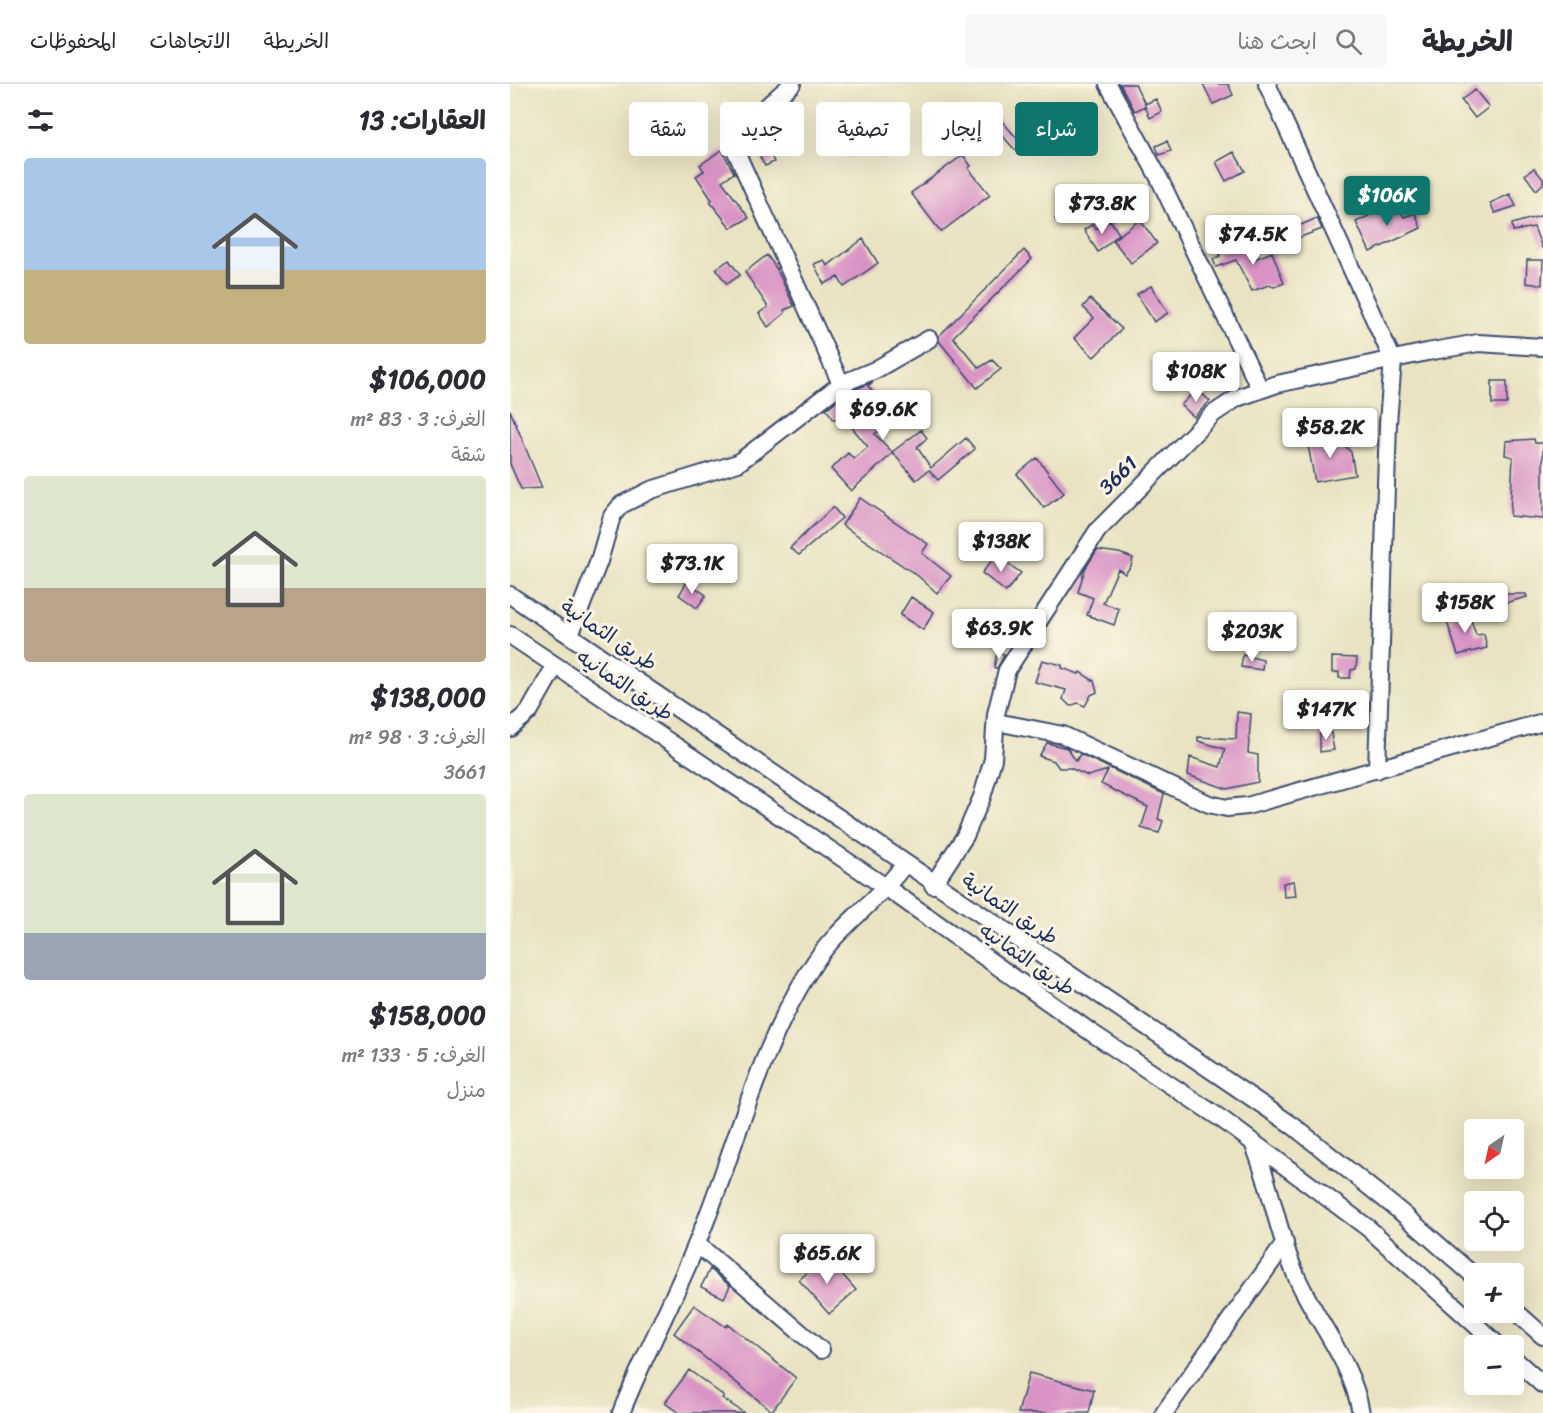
<!DOCTYPE html>
<html lang="ar">
<head>
<meta charset="utf-8">
<style>
  :root { --surface:#fff; --page:#f7f7f7; --text:#2b2b33; --muted:#7c7c81; --line:#e1e1e2; --accent:#0f766e }
  body { margin:0; font-family:Sriracha,"Playpen Sans Arabic",sans-serif; background:var(--page); color:var(--text); direction:rtl; height:100vh; display:flex; flex-direction:column; font-size:22px; white-space:nowrap }
  * { box-sizing:border-box; margin:0 }
  p { font-size:20px; color:var(--muted) }
  .icon { flex:none; width:33px; height:33px; fill:none; stroke:currentColor; stroke-width:2; stroke-linecap:round; stroke-linejoin:round }
  .map { position:relative; flex:1; overflow:hidden; direction:ltr }
  .panel { display:flex; flex-direction:column; background:var(--surface); width:510px }
  .panel>* { flex:none }
  .top-card { position:absolute; left:18px; top:18px; width:570px; height:54px; direction:rtl; display:flex; gap:12px }
  .needle { width:39px; rotate:214deg }
  .fabs { position:absolute; left:954px; top:1035px; display:grid; gap:12px }
  .fabs a { display:grid; place-items:center; width:60px; height:60px; border-radius:6px; background:var(--surface); box-shadow:0 6px 24px #0002; font-size:30px }
  .price { position:absolute; translate:-50% -51px; padding:0 14px; border-radius:6px; background:#fff; color:#222; font-size:20px; line-height:39px; filter:drop-shadow(0 2px 3px #0008) }
  .price::after { content:''; position:absolute; left:50%; top:36px; width:18px; height:14px; margin-left:-9px; background:inherit; clip-path:polygon(0 0,100% 0,50% 100%) }
  .price.selected { background:var(--accent); color:#fff }
  ul { padding:0; list-style:none }
  li { display:grid; align-content:center; gap:12px; height:318px; padding:0 24px }
  li span { display:grid; place-items:center; height:186px; border-radius:6px; color:#555 }
  li>.icon { margin-inline-start:auto }
  span .icon { width:108px; height:108px; fill:#fffc; stroke-width:1 }
  li b { font-size:26px }
  h2 { display:flex; justify-content:space-between; align-items:center; height:72px; padding:0 24px; font-size:26px }
  .pill { padding:0 21px; border-radius:6px; background:var(--surface); box-shadow:0 6px 24px #0002; font-size:21px; line-height:54px }
  .pill.selected { background:var(--accent); color:#fff }
  header { display:flex; align-items:center; gap:36px; box-sizing:border-box; height:84px; padding:0 30px; background:var(--surface); border-bottom:2px solid var(--line) }
  header strong { font-size:28px }
  nav { display:flex; gap:33px; margin-inline-start:auto; font-size:21px }
  .search { width:420px; height:54px; background:var(--page); display:flex; align-items:center; gap:15px; box-sizing:border-box; padding:0 21px; border-radius:6px; color:var(--muted); font-size:22px }
  main { display:flex; flex:1; min-height:0 }
  .map>svg:first-child { display:block }
</style>
</head>
<body>
<header>
<strong>الخريطة</strong>
<div class="search"><svg class="icon" aria-label="search" viewBox="0 0 24 24"><circle cx="10" cy="10" r="6"/><path d="M15 15l6 6"/></svg>ابحث هنا</div>
<nav><a>الخريطة</a><a>الاتجاهات</a><a>المحفوظات</a></nav>
</header>
<main>
<div class="map">
<svg width="1033" height="1329" viewBox="0 0 1033 1329">
  <rect width="100%" height="100%" fill="#fcf5e5"/>
  <filter id="ink" filterUnits="userSpaceOnUse"><feTurbulence type="fractalNoise" baseFrequency=".0167" numOctaves="2"/><feDisplacementMap in="SourceGraphic" scale="12" xChannelSelector="R" yChannelSelector="G"/><feConvolveMatrix kernelMatrix="1 2 1 2 8 2 1 2 1" color-interpolation-filters="sRGB"/></filter>
  <filter id="wash" filterUnits="userSpaceOnUse"><feTurbulence type="fractalNoise" baseFrequency=".008" numOctaves="4" result="noise"/><feDisplacementMap in="SourceGraphic" scale="24" xChannelSelector="R" yChannelSelector="G"/><feGaussianBlur stdDeviation="1.35" result="paint"/><feColorMatrix in="noise" values="0 0 0 0 0 0 0 0 0 0 0 0 0 0 0 0 0 1.4 0 .05"/><feComposite in="paint" operator="in"/></filter>
  <g filter="url(#wash)">
    <rect width="100%" height="100%" fill="#e9e3c2"/>
    <g id="blocks">
      <!-- building -->
      <path fill="#d994c5" d="M610,0h15l10,20 11,-5 6,13 -12,6 -5,-12 -10,5z
        M693,0h25l5,11 -20,9z
        M965,6l14,17 -14,11 -14,-18z
        M571,26l8,9 -16,15 -8,-9z
        M483,27l29,33 -7,6 -29,-33z
        M657,57l4,10 -12,4 -3,-9z
        M212,66l12,23 -12,8 27,37 -18,10 -21,-26 2,-2 -16,-24 8,-5 -4,-6z
        M259,68l5,10 -9,4 -5,-9z
        M724,68l11,19 -19,10 -10,-19z
        M453,71l8,11 -3,2 22,27 -49,37 -30,-39z
        M1024,84l9,11v5l-7,6 -11,-15z
        M1000,110l6,12 -21,7 -5,-10z
        M886,118l8,15 11,-4 6,15 -51,24 -14,-30z
        M555,123l8,7 -9,10h-4l-5,-5z
        M1033,131v33h-1l-8,-21 -21,4 -1,-7z
        M807,134l5,11 -24,9 -4,-10z
        M600,136l9,14 -21,18 -14,-22 9,-6 3,5z
        M630,136l17,23 -26,20 -18,-23z
        M353,155l15,24 -34,24 -6,-10 -14,7 -10,-20 10,-4 3,6z
        M731,160h8l6,15 17,-7 12,31 -10,4 -5,-2 -17,6 -16,-31 -20,7 -3,-8 7,-3 -1,-4z
        M514,166l8,9 -79,78 26,31 13,-8 9,9 -24,19 -38,-47v-5z
        M257,171l9,13 18,38 -10,4 1,3 -17,14 -9,-14 9,-6 -23,-35z
        M219,176l11,15 -13,9 -11,-15z
        M1017,176h16l-1,25 -16,-2z
        M641,202l17,27 -14,9 -17,-28z
        M580,215l32,30 -28,28 -20,-19 20,-20 -11,-11z
        M982,297h15v23h-15z
        M363,298l-5,4 27,32 -20,16 17,18 29,-22 6,8 -10,9 14,21 35,-30 9,11 -37,31 -9,-10 -13,10 -23,-27 -42,38 -20,-22 17,-16 6,6 14,-12 -27,-33 -7,6 -8,-11 20,-16z
        M687,305l13,12 -16,16 -13,-12z
        M0,326l32,78 -21,1 -11,-25z
        M816,353l17,7 8,8 4,23 -40,7 -8,-42z
        M1024,355l1,4h8v76l-33,-3 3,-59 -8,-2 1,-14z
        M527,374l27,35 -20,15 -27,-34z
        M350,414l68,46 -6,9 29,23 -14,17 -19,-17 -76,-51z
        M323,423l9,11 -43,37 -9,-7z
        M587,466l22,3 14,5 -2,8 -6,8 -7,-5 -15,34 16,6 -5,16 -27,-10 6,-17 -15,-6 7,-23z
        M486,471l25,18 -15,19 -24,-19z
        M177,498l19,13 -9,13 -18,-13z
        M987,510h29l1,3 -48,13 -3,-10z
        M401,513l23,15 -11,18 -23,-15z
        M958,527l8,24 8,-1 3,14 -29,7 -11,-33 6,-2 -1,-6z
        M487,569l8,1 -8,14h-3z
        M733,571l20,5 -1,10 -21,-3z
        M822,573l25,1 -1,11 -5,1 -1,8h-11v-6l-7,1z
        M532,576l20,5v3l17,6 1,-2 14,9 3,11 -6,3 -6,11 -7,-3 -8,3 -7,-7 3,-9 -31,-8z
        M727,628l14,2 -3,39 10,2v27l-31,7 -39,-14 2,-18 30,10 5,-18 -27,-8v-4l38,2z
        M820,645l4,21 -14,2v-22z
        M537,659l20,5 9,13 4,-7 84,40 -6,25 5,2 -4,12 -18,-5 7,-21 -47,-23 7,-14 -20,6 -18,-8h-11l-5,-7 -15,-5z
        M784,797l2,15 -12,1 -1,-14z
        M316,1172l30,34 -27,24 -30,-34z
        M200,1185l20,17 -6,12 -23,-11z
        M184,1221l32,22 2,-3 68,54 -24,33 -98,-78z
        M179,1286l35,26 -2,2 22,15h-65l-14,-10z
        M519,1289l65,17 -5,23h-71z"/>
    </g>
  </g>
  <g filter="url(#ink)">
    <use href="#blocks" fill-opacity="0" stroke="#3a4a6d" stroke-width="1.5"/>
    <g fill="none" stroke-linecap="round" stroke-linejoin="round">
      <defs>
        <path id="minor" d="M282,0l-55,49 -4,12 108,239
          M598,0l51,94 101,211
          M757,0l126,276 -5,63 -11,347
          M0,511l782,530 110,88 72,63
          M0,551l377,253 205,145 131,87 145,108 131,118
          M60,551l29,-74 13,-45 9,-11 30,-15 87,-27 103,-79 34,-14 54,-31
          M486,638l67,13 146,69 18,4 20,-2 296,-84
          M0,644l19,-16 26,-46
          M423,801l32,-49 17,-39 11,-38 3,-45 11,-44 91,-140 115,-116 24,-16 40,-14 150,-32 51,-9 65,4
          M743,1059c18,42 24,88 42,130 20,48 57,87 66,140
          M187,1160l124,106
          M1004,1226l29,26
          M1004,1275l29,26
          M111,1329c23,-58 53,-113 76,-170 39,-94 61,-196 118,-281 23,-35 63,-61 89,-97
          M654,1329l121,-170"/>
      </defs>
      <!-- minor casing -->
      <use href="#minor" stroke="#3a4a6d" stroke-width="20"/>
      <!-- minor -->
      <use href="#minor" stroke="#fff" stroke-width="16"/>
    </g>
  </g>
  <g text-anchor="middle" stroke-width="6" stroke-linejoin="round" paint-order="stroke">
    <!-- street labels -->
    <g font-size="21" fill="#1b2f5e" stroke="#fcf5e5">
      <text transform="translate(608 391) rotate(-45)" y="7">3661</text>
      <text transform="translate(99 551) rotate(34)" y="7">طريق الثمانية</text>
      <text transform="translate(115 601) rotate(34)" y="7">طريق الثمانيه</text>
      <text transform="translate(500 825) rotate(34)" y="7">طريق الثمانية</text>
      <text transform="translate(517 875) rotate(35)" y="7">طريق الثمانيه</text>
    </g>
  </g>
</svg>
<div class="fabs">
<a><svg class="needle" viewBox="-14 -14 28 28"><path d="M0-13l5 13h-10z" fill="#e53935"/><path d="M0 13l5-13h-10z" fill="#7c7c81"/></svg></a>
<a><svg class="icon" aria-label="locate" viewBox="0 0 24 24"><circle cx="12" cy="12" r="6"/><path d="M12 2v4M12 18v4M2 12h4M18 12h4"/></svg></a>
<a>+</a>
<a>−</a>
</div>
<b class="price selected" style="left:877px;top:143px">$106K</b>
<b class="price" style="left:592px;top:151px">$73.8K</b>
<b class="price" style="left:743px;top:182px">$74.5K</b>
<b class="price" style="left:686px;top:319px">$108K</b>
<b class="price" style="left:373px;top:357px">$69.6K</b>
<b class="price" style="left:820px;top:375px">$58.2K</b>
<b class="price" style="left:491px;top:489px">$138K</b>
<b class="price" style="left:182px;top:511px">$73.1K</b>
<b class="price" style="left:955px;top:550px">$158K</b>
<b class="price" style="left:489px;top:576px">$63.9K</b>
<b class="price" style="left:742px;top:579px">$203K</b>
<b class="price" style="left:816px;top:657px">$147K</b>
<b class="price" style="left:317px;top:1201px">$65.6K</b>
<div class="top-card">
<a class="pill selected">شراء</a>
<a class="pill">إيجار</a>
<a class="pill">تصفية</a>
<a class="pill">جديد</a>
<a class="pill">شقة</a>
</div>
</div>
<section class="panel">
<h2>العقارات: 13<svg class="icon" aria-label="filters" viewBox="0 0 24 24"><path d="M4 7h16M4 17h16"/><circle cx="9" cy="7" r="2"/><circle cx="15" cy="17" r="2"/></svg></h2>
<ul>
<li><span style="background:linear-gradient(#a9c7e8 60%,#c2b280 0)"><svg class="icon" aria-label="home" viewBox="0 0 24 24"><path d="M3 11l9-7 9 7M6 9v11h12V9"/></svg></span><div><b>$106,000</b><p>الغرف: 3 · 83 m²</p><p>شقة</p></div></li>
<li><span style="background:linear-gradient(#dfe7d0 60%,#b9a48a 0)"><svg class="icon" aria-label="home" viewBox="0 0 24 24"><path d="M3 11l9-7 9 7M6 9v11h12V9"/></svg></span><div><b>$138,000</b><p>الغرف: 3 · 98 m²</p><p>3661</p></div></li>
<li><span style="background:linear-gradient(#dfe7d0 75%,#9aa5b1 0)"><svg class="icon" aria-label="home" viewBox="0 0 24 24"><path d="M3 11l9-7 9 7M6 9v11h12V9"/></svg></span><div><b>$158,000</b><p>الغرف: 5 · 133 m²</p><p>منزل</p></div></li>
</ul>
</section>
</main>
</body>
</html>
